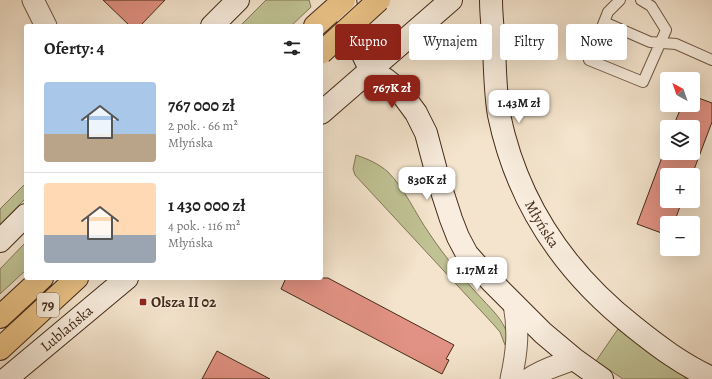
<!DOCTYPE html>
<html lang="pl">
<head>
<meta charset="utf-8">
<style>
  :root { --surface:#fff; --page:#f6f6f6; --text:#222; --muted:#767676; --line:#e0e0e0; --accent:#8f2418 }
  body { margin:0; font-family:Alegreya,serif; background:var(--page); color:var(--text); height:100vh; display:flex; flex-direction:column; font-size:15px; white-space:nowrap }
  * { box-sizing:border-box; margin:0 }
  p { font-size:13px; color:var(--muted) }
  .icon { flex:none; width:22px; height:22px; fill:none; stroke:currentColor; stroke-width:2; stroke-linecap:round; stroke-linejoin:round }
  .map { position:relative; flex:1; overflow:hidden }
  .details { position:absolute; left:24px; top:24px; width:299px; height:256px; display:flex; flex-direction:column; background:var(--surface); border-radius:4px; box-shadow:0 4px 16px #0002 }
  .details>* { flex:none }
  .top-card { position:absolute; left:335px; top:24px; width:317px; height:36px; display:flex; gap:8px }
  .needle { width:26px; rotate:320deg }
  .controls { position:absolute; left:660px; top:72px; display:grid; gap:8px }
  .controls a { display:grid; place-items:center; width:40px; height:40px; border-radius:4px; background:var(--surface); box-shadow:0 4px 16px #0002; font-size:20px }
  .price { position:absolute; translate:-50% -34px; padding:0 9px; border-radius:8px; background:#fff; color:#222; font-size:13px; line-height:26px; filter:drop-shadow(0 1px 2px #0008) }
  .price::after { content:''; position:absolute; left:50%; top:24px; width:12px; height:9px; margin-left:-6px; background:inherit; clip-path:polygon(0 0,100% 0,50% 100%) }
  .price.on { background:var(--accent); color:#fff }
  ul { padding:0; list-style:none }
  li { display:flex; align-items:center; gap:12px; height:100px; padding:0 20px }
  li+li { border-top:1px solid var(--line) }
  li span { display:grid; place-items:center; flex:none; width:112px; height:80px; border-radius:4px; color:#555 }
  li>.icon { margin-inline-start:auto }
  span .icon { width:48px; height:48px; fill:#fffc; stroke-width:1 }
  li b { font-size:17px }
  h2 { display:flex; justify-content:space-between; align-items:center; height:48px; padding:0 20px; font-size:17px }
  .chip { padding:0 14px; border-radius:4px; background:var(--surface); box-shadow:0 4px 16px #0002; font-size:14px; line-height:36px }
  .chip.on { background:var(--accent); color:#fff }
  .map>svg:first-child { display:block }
</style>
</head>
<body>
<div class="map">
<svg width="712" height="379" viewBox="0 0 712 379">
  <rect width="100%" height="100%" fill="#f4e4cd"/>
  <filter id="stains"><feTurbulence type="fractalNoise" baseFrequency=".005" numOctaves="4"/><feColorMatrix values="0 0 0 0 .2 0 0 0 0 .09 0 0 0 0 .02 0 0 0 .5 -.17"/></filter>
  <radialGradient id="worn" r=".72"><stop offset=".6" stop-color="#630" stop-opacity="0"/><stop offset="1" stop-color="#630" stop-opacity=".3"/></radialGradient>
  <!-- green -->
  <path fill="#c0c294" stroke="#827656" d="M266,0h43l2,7 -20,19h-51z
    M356,155c12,4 23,9 32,17 17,17 27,41 41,61 16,24 35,47 55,68 12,13 25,25 24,44h-3l-5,-13 -6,-7 -139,-150 -2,-6z
    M26,183v15l-26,27v-16z
    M26,242v28l-26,24v-25z
    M618,329l42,32 30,18h-67l-27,-18z"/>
  <!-- building -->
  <path fill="#e29284" stroke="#442a18" d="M103,0h62l-25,26h-10z
    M693,96l19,7v19l-20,53h-25v26h15l-8,22h-7v12l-30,-11 30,-80v9h26v-26h-20l9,-22h11z
    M286,278h42l126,67 -8,14 3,1 -7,14 -161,-85z
    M217,351l13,7 40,21h-68z"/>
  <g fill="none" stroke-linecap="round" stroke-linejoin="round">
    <defs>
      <path id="lane" d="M620,0l-12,12 -19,48 54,22 23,-52 -15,-24 -10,-6
        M604,22l46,20 26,2 36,16"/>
      <path id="street" d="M33,0l13,26
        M511,379c6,-27 8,-48 3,-75
        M529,379c13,-10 30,-14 45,-20"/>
      <g id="secondary">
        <path d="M345,0l3,19 6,17 17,35"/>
        <path id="s1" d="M491,0c0,15 2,30 3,45 1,23 1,47 5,70 18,87 65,157 135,212 25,20 49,38 78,51"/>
        <path d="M212,26l26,-26"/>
        <path d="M371,71l14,8 14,11 17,23 10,20 13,49 12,37 7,18 9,17 24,27 52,52 31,26 28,20"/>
        <path d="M321,113l130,-113"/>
        <path d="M0,241l26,-26"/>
        <path id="s2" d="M6,379l121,-101"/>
      </g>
      <path id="primary" d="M315,26l29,-26
        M0,317l42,-39
        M0,349l77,-71"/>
    </defs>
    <!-- lane casing -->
    <use href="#lane" stroke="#705845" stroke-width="12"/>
    <!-- street casing -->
    <use href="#street" stroke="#705845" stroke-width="23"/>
    <!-- secondary casing -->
    <use href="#secondary" stroke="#442a18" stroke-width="24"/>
    <!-- primary casing -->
    <use href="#primary" stroke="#442a18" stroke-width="24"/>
    <!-- lane -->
    <use href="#lane" stroke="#f8edde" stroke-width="10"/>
    <!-- street -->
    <use href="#street" stroke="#f8edde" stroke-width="21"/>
    <!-- secondary -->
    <use href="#secondary" stroke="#f8edde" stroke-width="22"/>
    <!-- primary -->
    <use href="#primary" stroke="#eac286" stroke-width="22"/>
    <defs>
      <path id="primary-bridge" d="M321,53l58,-53"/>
    </defs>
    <!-- primary-bridge casing -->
    <use href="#primary-bridge" stroke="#442a18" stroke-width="24" stroke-linecap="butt"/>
    <!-- primary-bridge -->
    <use href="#primary-bridge" stroke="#eac286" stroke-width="22"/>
  </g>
  <!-- markers -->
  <rect fill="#8f2418" stroke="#f8edde" stroke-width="1.5" x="139" y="298" width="8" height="8" rx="2"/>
  <g text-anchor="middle" stroke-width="3" stroke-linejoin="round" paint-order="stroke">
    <!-- shield labels -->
    <rect fill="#f8edde" stroke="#7a6453" stroke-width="1" x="37" y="293" width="22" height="24" rx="3"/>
    <g font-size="14" font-weight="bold" fill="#442a18">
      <text x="48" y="310">79</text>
    </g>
    <!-- street labels -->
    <g font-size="15" fill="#442a18" stroke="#f8edde">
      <text dy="5" stroke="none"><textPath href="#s1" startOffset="233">Młyńska</textPath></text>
      <text dy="5" stroke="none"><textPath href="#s2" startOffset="79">Lublańska</textPath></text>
    </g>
    <!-- poi labels -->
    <g font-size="15" font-weight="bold" fill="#442a18" stroke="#f8edde" text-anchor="start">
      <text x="151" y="307">Olsza II 02</text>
    </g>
  </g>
  <rect width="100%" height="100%" filter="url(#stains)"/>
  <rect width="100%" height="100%" fill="url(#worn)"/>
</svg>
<div class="controls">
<a><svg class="needle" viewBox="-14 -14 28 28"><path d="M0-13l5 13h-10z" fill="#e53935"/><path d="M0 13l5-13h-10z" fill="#767676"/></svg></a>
<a><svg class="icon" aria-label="layers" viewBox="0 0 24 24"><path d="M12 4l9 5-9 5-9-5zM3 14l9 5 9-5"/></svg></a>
<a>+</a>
<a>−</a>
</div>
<b class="price on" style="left:392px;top:109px">767K zł</b>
<b class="price" style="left:519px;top:124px">1.43M zł</b>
<b class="price" style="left:427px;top:201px">830K zł</b>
<b class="price" style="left:477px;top:291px">1.17M zł</b>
<div class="top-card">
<a class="chip on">Kupno</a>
<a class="chip">Wynajem</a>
<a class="chip">Filtry</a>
<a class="chip">Nowe</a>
</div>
<section class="details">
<h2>Oferty: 4<svg class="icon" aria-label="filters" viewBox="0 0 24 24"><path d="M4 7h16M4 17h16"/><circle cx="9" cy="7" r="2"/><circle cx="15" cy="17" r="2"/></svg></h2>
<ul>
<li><span style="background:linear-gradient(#a9c7e8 65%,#b9a48a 0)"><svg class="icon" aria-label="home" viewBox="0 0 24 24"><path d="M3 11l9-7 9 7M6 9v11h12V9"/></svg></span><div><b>767 000 zł</b><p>2 pok. · 66 m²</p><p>Młyńska</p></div></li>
<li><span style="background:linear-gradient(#ffd9b3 65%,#9aa5b1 0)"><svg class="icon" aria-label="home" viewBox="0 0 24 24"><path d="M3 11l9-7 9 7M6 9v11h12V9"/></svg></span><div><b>1 430 000 zł</b><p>4 pok. · 116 m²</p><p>Młyńska</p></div></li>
</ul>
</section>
</div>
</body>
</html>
